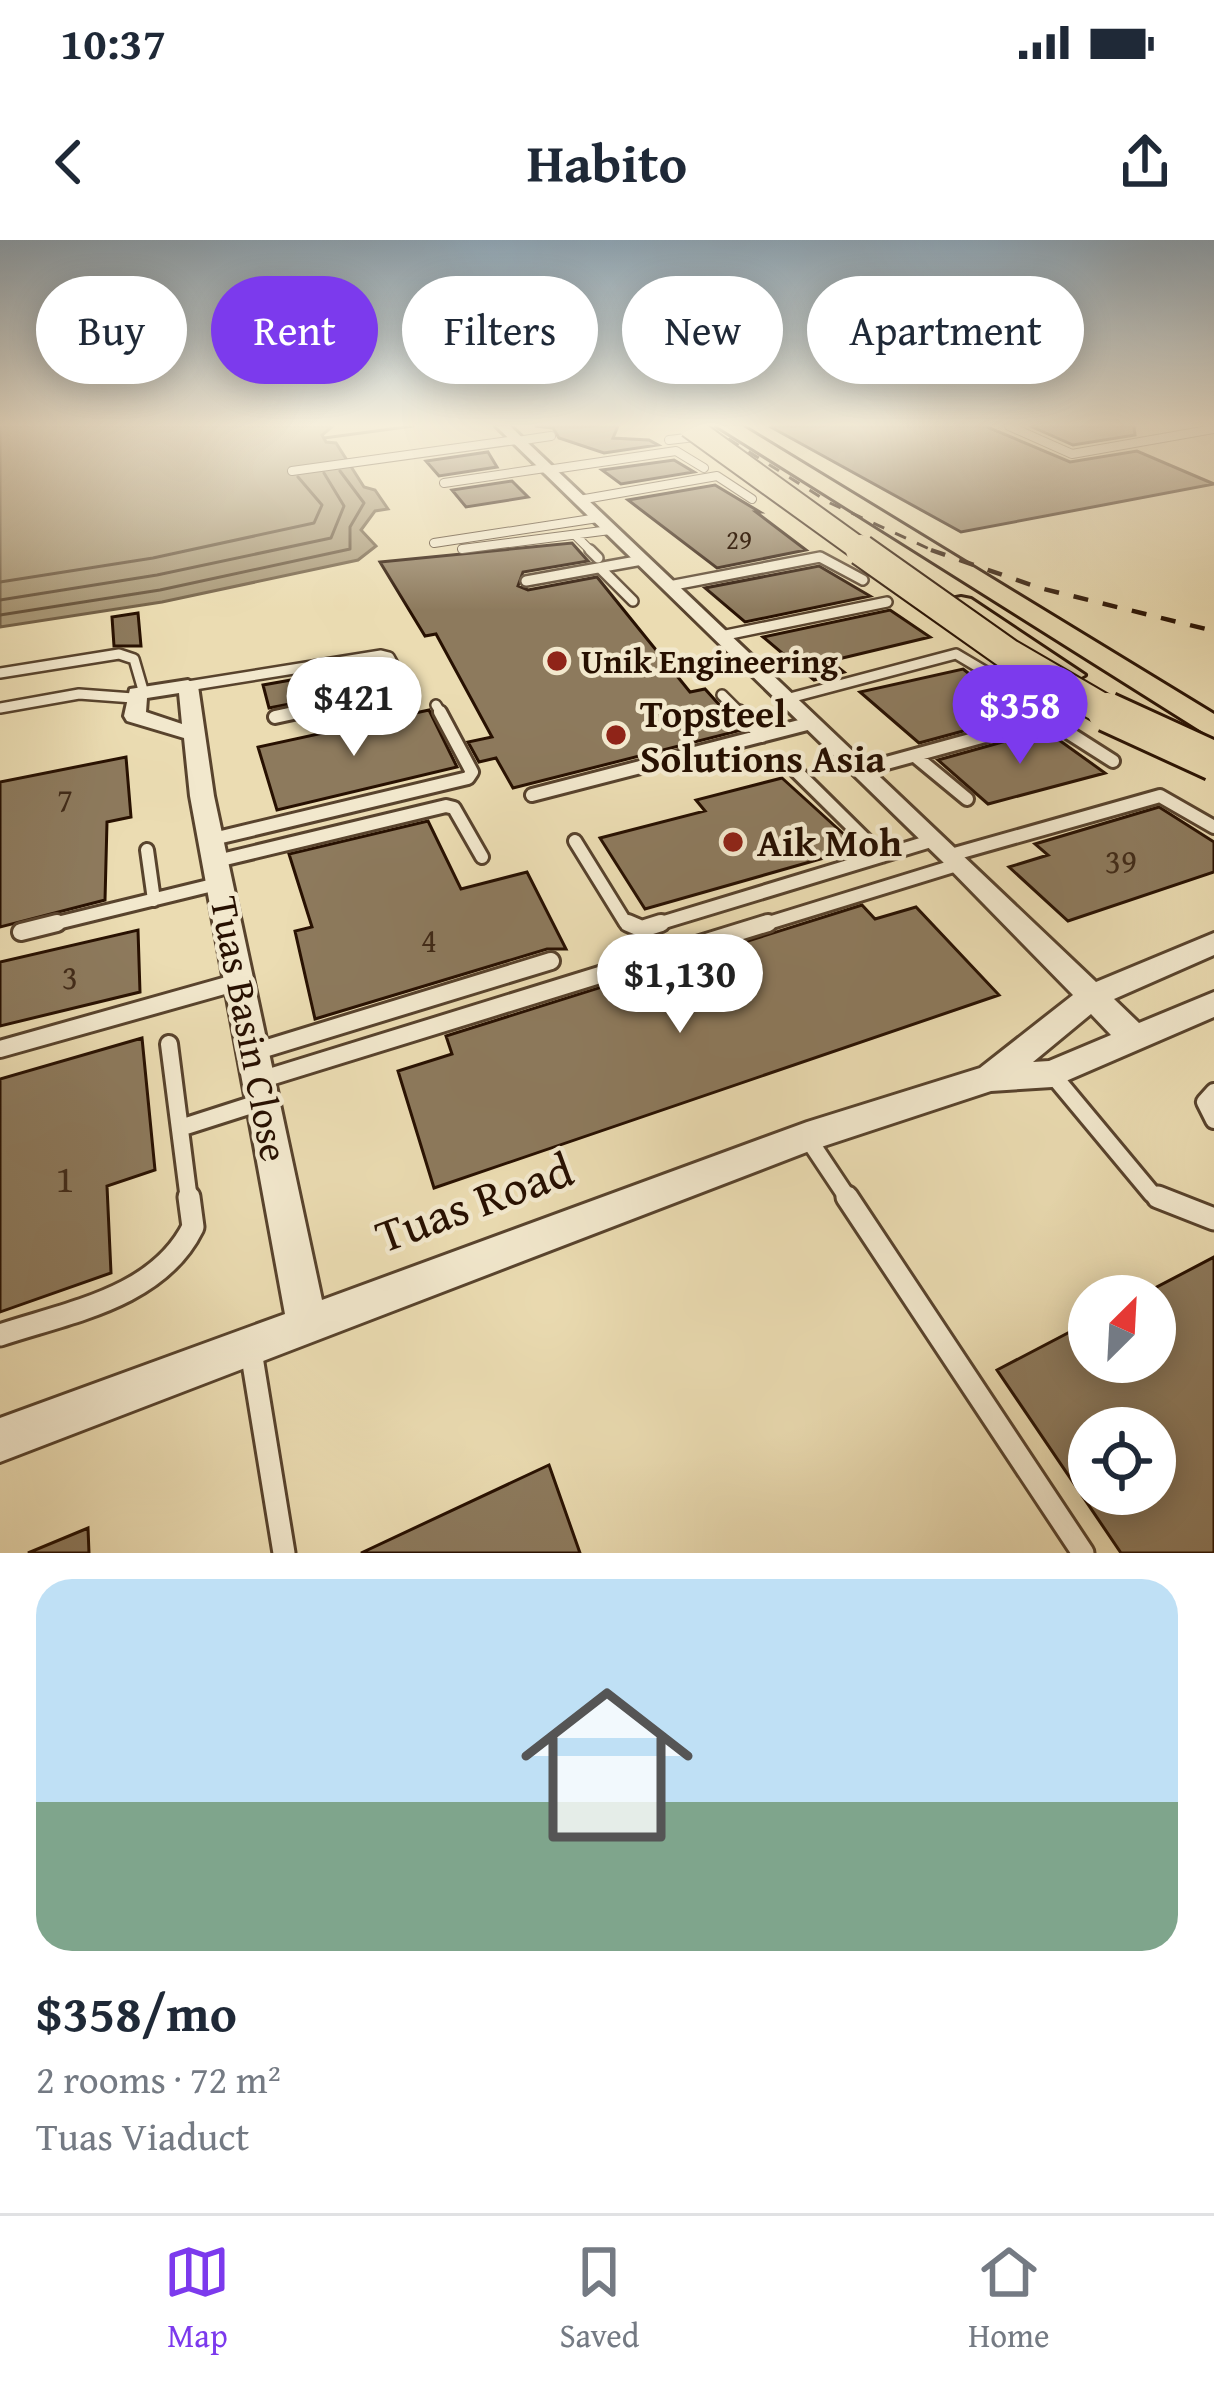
<!DOCTYPE html>
<html lang="en">
<head>
<meta charset="utf-8">
<style>
  :root { --surface:#fff; --page:#f2f2f3; --text:#1f2937; --muted:#747a83; --line:#e0e1e3; --accent:#7c3aed }
  body { margin:0; font-family:"Gentium Book Plus",serif; background:var(--page); color:var(--text); height:100vh; display:flex; flex-direction:column; font-size:45px; white-space:nowrap }
  * { box-sizing:border-box; margin:0 }
  p { font-size:39px; color:var(--muted) }
  .icon { flex:none; width:66px; height:66px; fill:none; stroke:currentColor; stroke-width:2; stroke-linecap:round; stroke-linejoin:round }
  .map { position:relative; height:1313px; overflow:hidden }
  .side { display:flex; flex-direction:column; background:var(--surface); flex:1 }
  .side>* { flex:none }
  .banner { position:absolute; left:36px; top:36px; width:1143px; height:108px; display:flex; gap:24px }
  .needle { width:78px; rotate:24deg }
  .tools { position:absolute; left:1068px; top:1035px; display:grid; gap:24px }
  .tools a { display:grid; place-items:center; width:108px; height:108px; border-radius:50%; background:var(--surface); box-shadow:0 6px 30px #0003; font-size:60px }
  .price { position:absolute; translate:-50% -102px; padding:0 27px; border-radius:42px; background:#fff; color:#222; font-size:39px; line-height:78px; filter:drop-shadow(0 3px 6px #0008) }
  .price::after { content:''; position:absolute; left:50%; top:72px; width:36px; height:27px; margin-left:-18px; background:inherit; clip-path:polygon(0 0,100% 0,50% 100%) }
  .price.active { background:var(--accent); color:#fff }
  ul { padding:0; list-style:none }
  li { display:grid; align-content:center; gap:24px; height:636px; padding:0 36px }
  li+li { border-top:3px solid var(--line) }
  li span { display:grid; place-items:center; height:372px; border-radius:36px; color:#555 }
  li>.icon { margin-inline-start:auto }
  span .icon { width:216px; height:216px; fill:#fffc; stroke-width:1 }
  li b { font-size:51px }
  .chip { padding:0 42px; border-radius:54px; background:var(--surface); box-shadow:0 6px 30px #0003; font-size:42px; line-height:108px }
  .chip.active { background:var(--accent); color:#fff }
  .status { display:flex; justify-content:space-between; align-items:center; height:84px; padding:0 60px; background:var(--surface); direction:ltr }
  .status svg { height:33px; fill:currentColor }
  header { display:flex; justify-content:space-between; align-items:center; height:156px; padding:0 36px; background:var(--surface); font-size:54px; font-weight:600 }
  .tab-bar { display:flex; justify-content:space-around; align-items:center; height:168px; border-top:3px solid var(--line); background:var(--surface); font-size:33px; color:var(--muted) }
  .tab-bar a { display:grid; justify-items:center; gap:6px }
  .tab-bar .active { color:var(--accent) }
  .map>svg:first-child { display:block }
</style>
</head>
<body>
<div class="status"><b>10:37</b><svg viewBox="0 0 49 12"><path d="M0 12V9h3v3zM5 12V6h3v6zM10 12V3h3v9zM15 12V0h3v12zM26 1h20v11H26zM47 4h2v5h-2z"/></svg></div>
<header><svg class="icon" aria-label="back" viewBox="0 0 24 24"><path d="M15 5l-7 7 7 7"/></svg>Habito<svg class="icon" aria-label="share" viewBox="0 0 24 24"><path d="M12 15V3M7 8l5-5 5 5M5 13v7h14v-7"/></svg></header>
<div class="map">
<svg width="1214" height="1313" viewBox="0 0 1214 1313">
  <rect width="100%" height="100%" fill="#ebdcb2"/>
  <filter id="stains"><feTurbulence type="fractalNoise" baseFrequency=".00167" numOctaves="4"/><feColorMatrix values="0 0 0 0 .2 0 0 0 0 .09 0 0 0 0 .02 0 0 0 .5 -.17"/></filter>
  <radialGradient id="worn" r=".72"><stop offset=".6" stop-color="#630" stop-opacity="0"/><stop offset="1" stop-color="#630" stop-opacity=".3"/></radialGradient>
  <!-- water -->
  <path fill="#a89776" stroke="#746147" stroke-width="3" d="M0,186h333l-11,9 4,7 10,1 28,44 11,3 13,19 -13,2 -14,19 15,16 -18,14 -196,42 -162,25z"/>
  <g fill="none" stroke-linecap="round" stroke-linejoin="round">
    <!-- shore -->
    <path stroke="#68543c" stroke-width="3" d="M0,342l153,-24 161,-35 8,-18 -24,-28
      M0,360l157,-25 174,-37 13,-32 -20,-33
      M0,375l160,-25 190,-41v-22l14,-24 -24,-32"/>
    <!-- stream -->
    <path stroke="#746147" stroke-width="3" d="M324,198l89,-12"/>
  </g>
  <!-- building -->
  <path fill="#8d7a5d" stroke="#271001" stroke-width="3" fill-rule="evenodd" d="M535,186h83l-5,12 36,2 9,5 -54,8 -45,-15 -6,-10z
    M769,186h216l85,36 67,-11 77,33 -253,48z
    M1030,186h104l1,9 -62,10z
    M488,212l9,15 -58,9 -13,-15z
    M674,220l20,12 -73,12 -19,-14z
    M512,241l16,16 -62,10 -14,-17z
    M715,245l45,27h-4l50,38 -89,18 -89,-68z
    M572,303l16,18 -65,11 -5,14 10,4 69,-13 93,115 15,-3 37,41 -229,58 -17,-30 -17,4 -11,-20 24,-5 -56,-103 -11,2 -45,-74z
    M819,326l51,30 -125,26 -40,-34z
    M890,370l40,27 -100,24 14,11 -30,8 -51,-43z
    M138,373l3,33h-27l-2,-29z
    M381,424l12,20 -124,24 -6,-23z
    M963,429l59,46 -103,28 -59,-51z
    M429,470l28,57 -180,43 -19,-63z
    M1045,490l60,43 -117,31 -50,-44z
    M126,517l5,60 -24,5 -2,78 -105,27v-145z
    M782,538l77,70 -214,61 -45,-71 105,-27 -9,-11z
    M1159,567l55,35v30l-146,49 -59,-54 39,-12 -13,-11z
    M428,581l33,68 66,-17 39,77h-19l-232,70 -20,-88 17,-4 -23,-73z
    M862,665l13,14 41,-12 83,88 -565,193 -36,-117 54,-17 -6,-18z
    M138,690l2,62 -140,34v-64z
    M142,798l13,132 -48,16 4,87 -111,39v-233z
    M1214,1017v296h-93l-124,-183 92,-48v40h66v-74zM1089,1188h66v66h-66z
    M549,1225l31,88h-219z
    M88,1288l1,25h-61z"/>
  <g fill="none" stroke-linecap="round" stroke-linejoin="round">
    <defs>
      <path id="lane-far4" d="M1009,186l63,28 142,-25
        M669,200l35,-4
        M517,201l34,-5
        M547,230l129,-19 28,17
        M292,231l224,-31
        M444,243l101,-15
        M579,260l138,-24 35,23
        M576,296l17,17
        M434,303l164,-25
        M462,309l148,-19"/>
      <path id="lane-far3" d="M590,310l8,8
        M600,328l33,33
        M526,341l116,-21
        M669,346l151,-29 43,23
        M721,396l166,-34
        M0,433l119,-19 15,5 9,31
        M188,446l193,-31 8,2 15,27 -5,8 -116,23
        M722,455l20,20
        M786,459l170,-45 69,41 -3,11
        M436,465l6,10
        M0,468l79,-14 54,4"/>
      <path id="lane-far2" d="M739,472l23,24
        M275,477l23,-5
        M915,516l52,43
        M861,530l186,-51 66,42
        M796,531l86,85
        M532,555l279,-72
        M213,599l255,-61 4,-6 -32,-60
        M575,601l50,81 10,4
        M147,610l7,50
        M951,615l209,-59 54,31
        M217,621l229,-55 8,2 28,49
        M45,686l176,-43
        M651,686l283,-86
        M759,686l201,-62"/>
      <path id="lane-far1" d="M628,683l14,6 19,-6
        M21,692l36,-9
        M169,804l20,156
        M0,809l238,-67
        M254,812l297,-91
        M1052,834l100,120 14,6
        M260,840l508,-157
        M1214,852l-9,10 9,18
        M180,888l81,-26
        M807,897l42,63"/>
      <path id="lane" d="M847,957l236,356
        M1158,957l56,22
        M0,1095c69,-23 158,-37 193,-108l-4,-30
        M251,1111l33,202"/>
      <path id="street" d="M496,186h14l586,556 118,-49v22l-100,44 25,24 75,-31v25l-162,70 -61,4 -179,59 -812,312v-44l285,-104 -95,-518 -6,-58 -57,-17 -3,-5 6,-27 58,-9 10,6 16,110 108,504 485,-178 173,-54 93,-73 -131,-134zM179,453l3,31 -36,-12 1,-14zM1091,774l20,21 -62,26 -16,1z"/>
      <path id="primary" d="M717,186h25l472,288v25z
        M961,357l10,2 114,76 -16,9 -11,-2 -107,-71v-12z"/>
    </defs>
    <!-- lane-far4 casing -->
    <use href="#lane-far4" stroke="#58432d" stroke-width="10"/>
    <!-- lane-far3 casing -->
    <use href="#lane-far3" stroke="#58432d" stroke-width="14"/>
    <!-- lane-far2 casing -->
    <use href="#lane-far2" stroke="#58432d" stroke-width="18"/>
    <!-- lane-far1 casing -->
    <use href="#lane-far1" stroke="#58432d" stroke-width="22"/>
    <!-- lane casing -->
    <use href="#lane" stroke="#58432d" stroke-width="27"/>
    <!-- street casing -->
    <use href="#street" stroke="#58432d" stroke-width="6"/>
    <!-- primary casing -->
    <use href="#primary" stroke="#271001" stroke-width="6"/>
    <!-- lane-far4 -->
    <use href="#lane-far4" stroke="#f2e8cd" stroke-width="8"/>
    <!-- lane-far3 -->
    <use href="#lane-far3" stroke="#f2e8cd" stroke-width="9"/>
    <!-- lane-far2 -->
    <use href="#lane-far2" stroke="#f2e8cd" stroke-width="12"/>
    <!-- lane-far1 -->
    <use href="#lane-far1" stroke="#f2e8cd" stroke-width="16"/>
    <!-- lane -->
    <use href="#lane" stroke="#f2e8cd" stroke-width="21"/>
    <!-- street -->
    <use href="#street" fill="#f2e8cd" fill-rule="evenodd"/>
    <!-- primary -->
    <use href="#primary" fill="#ebdcb2" fill-rule="evenodd"/>
    <!-- rail-far1 -->
    <path stroke="#271001" stroke-width="3" stroke-dasharray="12 12" stroke-linecap="butt" d="M708,186l122,77 108,50"/>
    <!-- rail -->
    <path stroke="#271001" stroke-width="4.5" stroke-dasharray="15 15" stroke-linecap="butt" d="M931,310l109,38 174,43"/>
    <defs>
      <path id="primary-bridge-far2" d="M689,186l176,127"/>
      <path id="primary-bridge-far1" d="M861,310l147,104 105,61"/>
      <path id="primary-bridge" d="M1107,472l107,49"/>
    </defs>
    <!-- primary-bridge-far2 casing -->
    <use href="#primary-bridge-far2" stroke="#271001" stroke-width="26" stroke-linecap="butt"/>
    <!-- primary-bridge-far1 casing -->
    <use href="#primary-bridge-far1" stroke="#271001" stroke-width="34" stroke-linecap="butt"/>
    <!-- primary-bridge casing -->
    <use href="#primary-bridge" stroke="#271001" stroke-width="44" stroke-linecap="butt"/>
    <!-- primary-bridge-far2 -->
    <use href="#primary-bridge-far2" stroke="#ebdcb2" stroke-width="22"/>
    <!-- primary-bridge-far1 -->
    <use href="#primary-bridge-far1" stroke="#ebdcb2" stroke-width="30"/>
    <!-- primary-bridge -->
    <use href="#primary-bridge" stroke="#ebdcb2" stroke-width="38"/>
  </g>
  <!-- sky -->
  <linearGradient id="sky" x2="0" y2="1"><stop stop-color="#8ea8ba"/><stop offset="0.5" stop-color="#f6efdc"/><stop offset="1" stop-color="#f6efdc" stop-opacity="0"/></linearGradient>
  <rect width="1214" height="370" fill="url(#sky)"/>
  <!-- markers -->
  <g fill="#8f2418" stroke="#f2e8cd" stroke-width="4.5">
    <circle cx="557" cy="421" r="12"/>
    <circle cx="616" cy="495" r="12"/>
    <circle cx="733" cy="602" r="12"/>
  </g>
  <g text-anchor="middle" stroke-width="9" stroke-linejoin="round" paint-order="stroke">
    <!-- far-number labels -->
    <g font-size="27" fill="#402a18">
      <text x="739" y="309">29</text>
    </g>
    <!-- far-poi labels -->
    <g font-size="33" font-weight="bold" fill="#271001" stroke="#f2e8cd" text-anchor="start">
      <text x="581" y="433">Unik Engineering</text>
    </g>
    <!-- number labels -->
    <g font-size="33" fill="#402a18">
      <text x="65" y="572">7</text>
      <text x="1121" y="633">39</text>
      <text x="429" y="712">4</text>
      <text x="70" y="749">3</text>
    </g>
    <!-- poi labels -->
    <g font-size="39" font-weight="bold" fill="#271001" stroke="#f2e8cd" text-anchor="start">
      <text x="640" y="487">Topsteel<tspan x="640" dy="45">Solutions Asia</tspan></text>
      <text x="757" y="616">Aik Moh</text>
    </g>
    <!-- street labels -->
    <g font-size="39" fill="#271001" stroke="#f2e8cd">
      <text transform="translate(250 789) rotate(79)" y="14">Tuas Basin Close</text>
    </g>
    <!-- near-number labels -->
    <g font-size="39" fill="#402a18">
      <text x="65" y="952">1</text>
    </g>
    <!-- near-street labels -->
    <g font-size="48" fill="#271001" stroke="#f2e8cd">
      <text transform="translate(474 962) rotate(-20)" y="17">Tuas Road</text>
    </g>
  </g>
  <rect width="100%" height="100%" filter="url(#stains)"/>
  <rect width="100%" height="100%" fill="url(#worn)"/>
</svg>
<div class="tools">
<a><svg class="needle" viewBox="-14 -14 28 28"><path d="M0-13l5 13h-10z" fill="#e53935"/><path d="M0 13l5-13h-10z" fill="#747a83"/></svg></a>
<a><svg class="icon" aria-label="locate" viewBox="0 0 24 24"><circle cx="12" cy="12" r="6"/><path d="M12 2v4M12 18v4M2 12h4M18 12h4"/></svg></a>
</div>
<b class="price" style="left:354px;top:519px">$421</b>
<b class="price active" style="left:1020px;top:527px">$358</b>
<b class="price" style="left:680px;top:796px">$1,130</b>
<div class="banner">
<a class="chip">Buy</a>
<a class="chip active">Rent</a>
<a class="chip">Filters</a>
<a class="chip">New</a>
<a class="chip">Apartment</a>
</div>
</div>
<section class="side">
<ul>
<li><span style="background:linear-gradient(#bfe0f5 60%,#7fa58c 0)"><svg class="icon" aria-label="home" viewBox="0 0 24 24"><path d="M3 11l9-7 9 7M6 9v11h12V9"/></svg></span><div><b>$358/mo</b><p>2 rooms · 72 m²</p><p>Tuas Viaduct</p></div></li>
</ul>
</section>
<nav class="tab-bar">
<a class="active"><svg class="icon" aria-label="map" viewBox="0 0 24 24"><path d="M3 6l6-2 6 2 6-2v14l-6 2-6-2-6 2zM9 4v14M15 6v14"/></svg>Map</a>
<a><svg class="icon" aria-label="saved" viewBox="0 0 24 24"><path d="M7 4h10v16l-5-4-5 4z"/></svg>Saved</a>
<a><svg class="icon" aria-label="home" viewBox="0 0 24 24"><path d="M3 11l9-7 9 7M6 9v11h12V9"/></svg>Home</a>
</nav>
</body>
</html>
